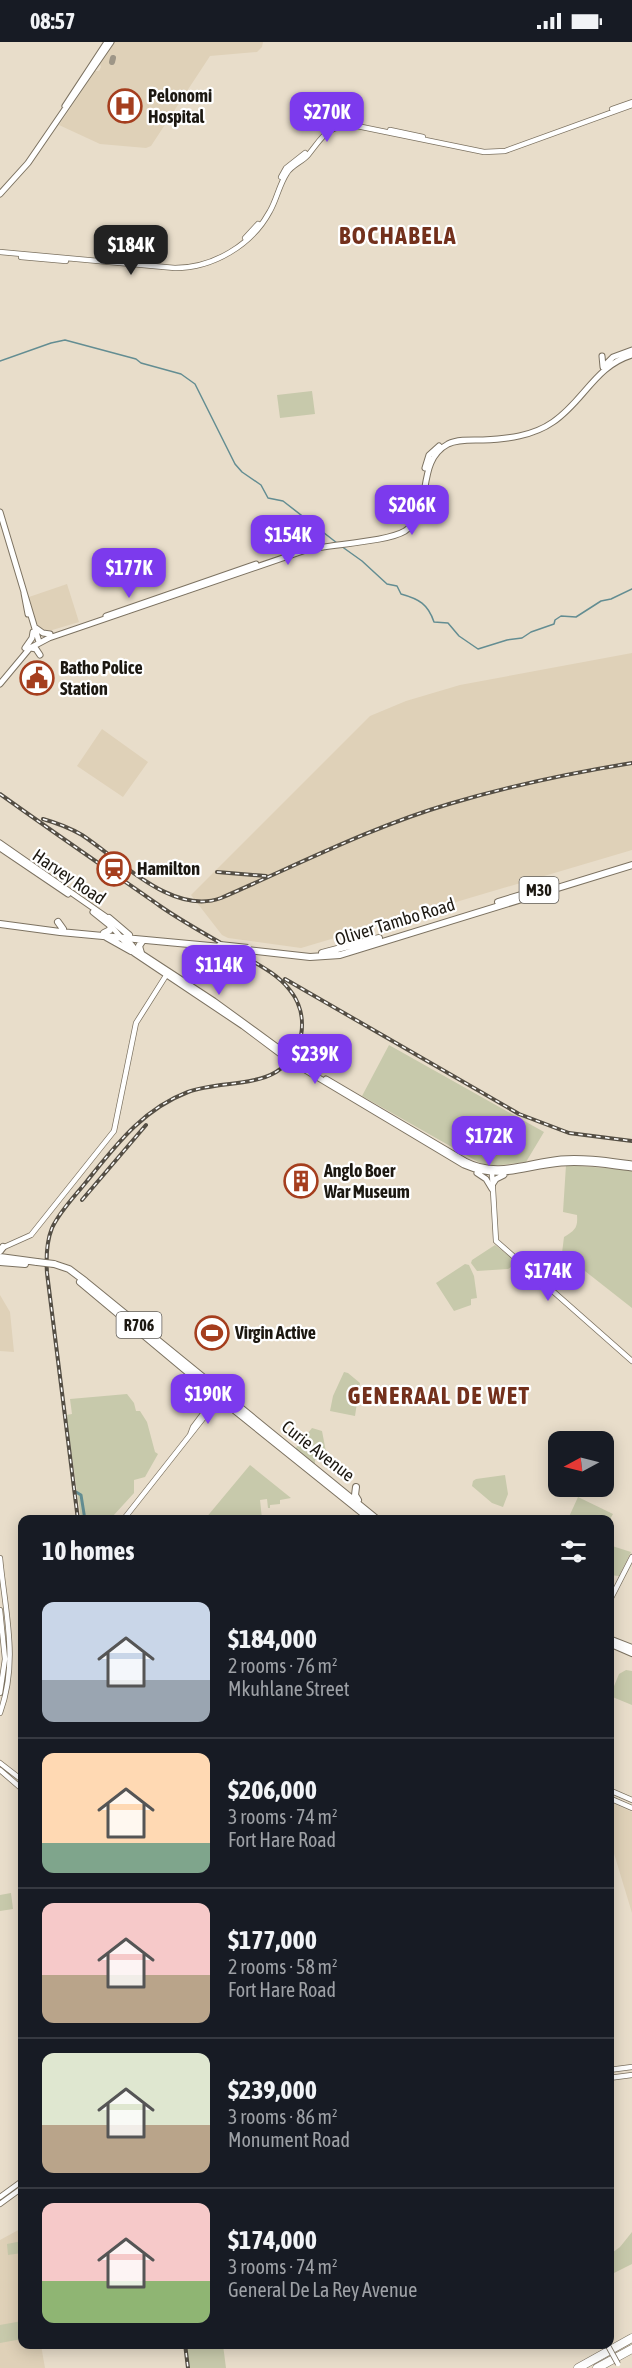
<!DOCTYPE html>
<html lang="en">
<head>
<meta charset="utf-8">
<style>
  :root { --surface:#171b24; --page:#242831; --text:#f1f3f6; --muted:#9ea1a6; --line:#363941; --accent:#7c3aed }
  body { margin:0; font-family:"Asap Condensed",sans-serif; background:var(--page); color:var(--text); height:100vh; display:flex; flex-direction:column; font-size:22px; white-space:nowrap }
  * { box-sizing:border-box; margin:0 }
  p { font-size:20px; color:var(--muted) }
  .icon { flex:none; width:33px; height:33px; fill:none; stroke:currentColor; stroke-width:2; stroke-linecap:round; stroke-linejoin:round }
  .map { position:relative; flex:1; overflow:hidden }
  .drawer { position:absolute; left:18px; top:1473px; width:596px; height:834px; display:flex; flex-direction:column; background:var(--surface); border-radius:12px; box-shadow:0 3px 15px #0003 }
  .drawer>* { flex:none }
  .needle { width:39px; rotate:263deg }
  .buttons { position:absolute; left:548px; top:1389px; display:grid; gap:12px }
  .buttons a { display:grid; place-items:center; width:66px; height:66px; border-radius:12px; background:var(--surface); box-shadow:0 3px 15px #0003; font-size:30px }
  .price { position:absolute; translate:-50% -51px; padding:0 14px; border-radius:12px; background:var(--accent); color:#fff; font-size:20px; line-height:39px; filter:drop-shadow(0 2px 3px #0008) }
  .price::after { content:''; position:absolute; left:50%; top:36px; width:18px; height:14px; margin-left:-9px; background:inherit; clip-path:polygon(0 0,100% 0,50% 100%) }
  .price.active { background:#222; color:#fff }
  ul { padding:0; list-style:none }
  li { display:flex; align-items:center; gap:18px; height:150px; padding:0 24px }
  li+li { border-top:2px solid var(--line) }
  li span { display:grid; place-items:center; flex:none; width:168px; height:120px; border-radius:12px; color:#555 }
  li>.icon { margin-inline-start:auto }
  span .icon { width:72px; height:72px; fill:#fffc; stroke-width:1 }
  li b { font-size:26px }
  h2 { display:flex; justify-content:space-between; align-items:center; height:72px; padding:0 24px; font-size:26px }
  .status { display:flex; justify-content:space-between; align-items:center; height:42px; padding:0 30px; background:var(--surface); direction:ltr }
  .status svg { height:16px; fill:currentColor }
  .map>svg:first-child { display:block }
</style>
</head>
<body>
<div class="status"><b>08:57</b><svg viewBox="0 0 49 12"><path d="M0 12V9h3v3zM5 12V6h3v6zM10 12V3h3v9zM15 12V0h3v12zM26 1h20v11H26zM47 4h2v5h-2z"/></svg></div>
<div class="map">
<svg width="632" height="2326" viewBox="0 0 632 2326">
  <rect width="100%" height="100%" fill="#e8ddca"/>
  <!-- built -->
  <path fill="#dfd1b8" d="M114,0h149l-1,5 -5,5 -47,4 -59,90 -5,2 -46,-4 -41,-19 36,-54h4l2,-4 -1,-3z
    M67,542l12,38 -30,9 -5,-1 -8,-6 -7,-27z
    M632,611v197l-331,98 -73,-10 -6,-3 -31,-40 179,-179 36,-15 54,-16z
    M102,687l46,33 -25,35 -46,-31z
    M0,1253l10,17 4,40 -14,-1z
    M612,1761l20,9v101l-23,-76v-33z
    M22,2186v116l19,1 4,23h-45v-128z"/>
  <!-- green -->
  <path fill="#c7c9ab" d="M312,349l3,23 -35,4 -3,-23z
    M389,1003l155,87 -18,30 -34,4 -12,-3 -118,-67z
    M566,1123l66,5v138l-70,-55 2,-16c11,-7 14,-9 13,-22l-14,-3z
    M495,1203l19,15v5l-6,4 -31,2 -6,-8 1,-3z
    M465,1222l4,1 5,11 3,22 -6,1v6l-17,6 -18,-28z
    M344,1330l4,1 12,10 -5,33 -25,-5 3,-15z
    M127,1352l7,9 2,8h4l7,11 8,30 3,2 -13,23 -11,3v13l-21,23 -32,3 -15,-104 6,-1 -2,-15z
    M312,1386l10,3 5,26 -12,3v6l-20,-17z
    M250,1423l41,33 -11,2v4l-10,1v3h-2l-1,-9 -7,1 2,19h-57z
    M505,1433l3,19 -5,13 -11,-4 -20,-17 1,-5 3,-2z
    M578,1455l35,17 -4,7 -41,-2z
    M609,1503l22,7 -12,24 -10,-1z
    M626,1628l6,1v34l-22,-9 9,-22z
    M11,1851l2,16 -13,2v-16z
    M632,2190v32l-20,10 -3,-4v-15l11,-8z
    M22,2199v12l-14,2 -1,-11z
    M22,2279v18l-22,4v-18z
    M186,2303h37l3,23h-37z"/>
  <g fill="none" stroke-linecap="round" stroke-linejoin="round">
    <!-- stream -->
    <path stroke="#638d92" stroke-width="1.5" d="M0,319l51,-18 14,-3 71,19 5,4 40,11 14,10 40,80 7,8 19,13 7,13 15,3 54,42
      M341,504l21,15 25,23 10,2 4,8c18,5 27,10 33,28l14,1 11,13 19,13 29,-9 15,-2 9,-6 23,-8 1,-4 6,-4 15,1 25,-16 10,-2 21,-10"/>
    <!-- canal -->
    <path stroke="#638d92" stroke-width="3" d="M76,1450l5,3 4,25
      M20,1625l2,2"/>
    <!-- taxiway -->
    <path stroke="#9e9687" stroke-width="6" d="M112,20l1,-4"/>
    <defs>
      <path id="tertiary" d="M612,67l20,-7
        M390,88l33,7
        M281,135l5,-9 19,-15
        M245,196l13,-14
        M0,210l175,16c38,0 77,-23 95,-57 7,-12 9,-26 17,-38 5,-8 15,-11 21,-18 15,-18 17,-28 44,-30l132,27 21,-1 127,-46
        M21,215l45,4
        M492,1131l4,68 136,120
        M2,1206l29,-13 83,-104 22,-108 31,-49
        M190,1393l3,-8 24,-32
        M123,1478l97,-123
        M0,1516c5,54 19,103 0,155
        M609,1560l23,-45
        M0,1568l5,49 -5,34
        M0,1721l22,17
        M0,1728l22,19
        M609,1748l23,10
        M609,1756l23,10
        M609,2028l23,-3
        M609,2036l23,-3
        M0,2155l22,-16
        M0,2162l22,-16"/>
      <path id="secondary" d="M65,64l42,-64
        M0,152l28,-31 83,-121
        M602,314l1,11
        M605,323l8,-8 19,-7
        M425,426l4,-13 10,-9
        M0,470l39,130
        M24,551l4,21
        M106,574l150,-52
        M36,586l7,5 7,1
        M25,606l7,-10 1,-6
        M31,606l5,1 4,6
        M0,642l30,-36 19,-10 257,-88c25,-6 81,-8 99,-19 30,-20 9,-69 43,-87 10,-5 24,-4 35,-4 24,-1 50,-4 70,-18 31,-21 42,-56 79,-67
        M0,801l112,78
        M0,806l68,46
        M93,870l20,16 21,25 109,73 40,30
        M125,895l11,13 78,51 70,51
        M297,1023l167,100c37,16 60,1 97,-2 23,-2 48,2 71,5
        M326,1037l139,82c32,17 63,1 96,-2 23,-2 48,2 71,5
        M477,1131l9,6 6,10
        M492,1143l4,-6 8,-4"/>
      <path id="primary" d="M498,860l53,-16
        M109,876l20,17
        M58,880l5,7
        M0,882l60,8 161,15
        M104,891l6,-3 1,-5
        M106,895l25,14
        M247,908l63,7 30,-2 292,-90
        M141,911l-2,-7 4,-6
        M322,911l57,-15
        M0,1209l3,-4
        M0,1215l37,5
        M0,1220l25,2
        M54,1222l15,5 16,12 293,239
        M80,1240l122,102 169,136
        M213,1341l6,3 8,-3
        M206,1347l2,17
        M356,1445l-1,8 3,5
        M609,1597l23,9
        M609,1601l23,10"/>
      <path id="motorway" d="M578,2326l54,-30
        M597,2326l35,-19"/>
    </defs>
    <!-- tertiary casing -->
    <use href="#tertiary" stroke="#7c7261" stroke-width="6"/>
    <!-- secondary casing -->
    <use href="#secondary" stroke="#7c7261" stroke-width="7"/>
    <!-- primary casing -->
    <use href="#primary" stroke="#7c7261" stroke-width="8"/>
    <!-- motorway casing -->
    <use href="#motorway" stroke="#7c7261" stroke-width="9"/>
    <!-- tertiary -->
    <use href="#tertiary" stroke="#fff" stroke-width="4.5"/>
    <!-- secondary -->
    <use href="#secondary" stroke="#fff" stroke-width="5"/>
    <!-- primary -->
    <use href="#primary" stroke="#fff" stroke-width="6"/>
    <!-- motorway -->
    <use href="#motorway" stroke="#fff" stroke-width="8"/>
    <defs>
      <path id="rail" d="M0,752c53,38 107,75 160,112 26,18 54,33 82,49 17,10 35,19 47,34 22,26 15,66 -13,83 -23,14 -61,10 -88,20 -45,17 -72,53 -101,89 -12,15 -27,30 -35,47 -6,15 -6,30 -5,45l31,247
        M43,777c14,4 27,9 39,16 38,25 91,81 139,63 74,-32 150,-71 228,-94 60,-18 122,-31 183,-41
        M217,830l49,4
        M285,937l234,135 50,19 63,8
        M82,1158l64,-75
        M185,2302l3,24"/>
    </defs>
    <!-- rail casing -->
    <use href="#rail" stroke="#544e44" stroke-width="4"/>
    <!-- rail -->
    <use href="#rail" stroke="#fff" stroke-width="1.5" stroke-dasharray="4.5" stroke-linecap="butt"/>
    <defs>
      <path id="tertiary-bridge" d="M607,2302l11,20"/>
      <path id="secondary-bridge" d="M284,1010l15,10
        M283,1014l14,9"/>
      <path id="primary-bridge" d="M220,903l28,3
        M37,1220l17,2"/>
    </defs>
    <!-- tertiary-bridge casing -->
    <use href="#tertiary-bridge" stroke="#7c7261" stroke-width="6" stroke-linecap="butt"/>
    <!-- secondary-bridge casing -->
    <use href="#secondary-bridge" stroke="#7c7261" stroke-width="7" stroke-linecap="butt"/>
    <!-- primary-bridge casing -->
    <use href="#primary-bridge" stroke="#7c7261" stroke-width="8" stroke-linecap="butt"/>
    <!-- tertiary-bridge -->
    <use href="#tertiary-bridge" stroke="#fff" stroke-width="4.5"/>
    <!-- secondary-bridge -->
    <use href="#secondary-bridge" stroke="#fff" stroke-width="5"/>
    <!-- primary-bridge -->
    <use href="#primary-bridge" stroke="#fff" stroke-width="6"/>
  </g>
  <!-- icons -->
  <defs>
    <symbol id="hospital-ring" viewBox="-11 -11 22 22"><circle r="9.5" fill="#fff" stroke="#a53e1e" stroke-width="1.5"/><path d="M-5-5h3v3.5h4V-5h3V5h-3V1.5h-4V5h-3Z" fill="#a53e1e"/></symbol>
    <symbol id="civic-ring" viewBox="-11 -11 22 22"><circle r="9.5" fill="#fff" stroke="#a53e1e" stroke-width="1.5"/><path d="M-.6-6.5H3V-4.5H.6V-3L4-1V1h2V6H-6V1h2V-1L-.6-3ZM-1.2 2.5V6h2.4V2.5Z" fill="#a53e1e"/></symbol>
    <symbol id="station-ring" viewBox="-11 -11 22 22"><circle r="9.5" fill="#fff" stroke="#a53e1e" stroke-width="1.5"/><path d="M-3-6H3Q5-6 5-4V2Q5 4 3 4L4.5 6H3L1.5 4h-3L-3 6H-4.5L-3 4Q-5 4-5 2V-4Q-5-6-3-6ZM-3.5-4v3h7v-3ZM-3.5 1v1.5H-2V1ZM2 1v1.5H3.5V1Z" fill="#a53e1e"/></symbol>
    <symbol id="building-ring" viewBox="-11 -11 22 22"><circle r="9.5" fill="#fff" stroke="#a53e1e" stroke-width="1.5"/><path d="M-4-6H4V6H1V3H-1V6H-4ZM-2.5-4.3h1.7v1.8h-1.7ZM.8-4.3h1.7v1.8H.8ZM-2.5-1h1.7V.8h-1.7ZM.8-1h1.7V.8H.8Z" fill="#a53e1e"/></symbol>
    <symbol id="stadium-ring" viewBox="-11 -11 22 22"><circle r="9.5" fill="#fff" stroke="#a53e1e" stroke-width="1.5"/><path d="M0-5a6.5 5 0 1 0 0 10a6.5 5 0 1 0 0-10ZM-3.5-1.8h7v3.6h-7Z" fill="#a53e1e"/></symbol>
  </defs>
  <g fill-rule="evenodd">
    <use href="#hospital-ring" x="106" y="45" width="38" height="38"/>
    <use href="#civic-ring" x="18" y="617" width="38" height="38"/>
    <use href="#station-ring" x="95" y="808" width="38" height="38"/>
    <use href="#building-ring" x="282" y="1120" width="38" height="38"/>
    <use href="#stadium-ring" x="193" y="1272" width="38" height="38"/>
  </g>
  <g text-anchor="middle" stroke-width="4.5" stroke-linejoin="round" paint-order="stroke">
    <!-- shield labels -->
    <g fill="#fff" stroke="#605d58" stroke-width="1.5">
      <rect x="519.5" y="835" width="39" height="26" rx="4.5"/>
      <rect x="116.5" y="1270" width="45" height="26" rx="4.5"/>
    </g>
    <g font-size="16" font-weight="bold" fill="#1c1811">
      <text x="539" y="854">M30</text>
      <text x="139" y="1289">R706</text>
    </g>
    <!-- poi labels -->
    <g font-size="18" font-weight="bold" fill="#1c1811" stroke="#fff" text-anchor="start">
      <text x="148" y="60">Pelonomi<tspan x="148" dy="21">Hospital</tspan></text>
      <text x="60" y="632">Batho Police<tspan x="60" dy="21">Station</tspan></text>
      <text x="137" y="833">Hamilton</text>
      <text x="324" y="1135">Anglo Boer<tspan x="324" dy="21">War Museum</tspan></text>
      <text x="235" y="1297">Virgin Active</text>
    </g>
    <!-- street labels -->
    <g font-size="18" fill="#1c1811" stroke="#fff">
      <text transform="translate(69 835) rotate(34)" y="6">Harvey Road</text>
      <text transform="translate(395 880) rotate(-17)" y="6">Oliver Tambo Road</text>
      <text transform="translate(318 1409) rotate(38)" y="6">Curie Avenue</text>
    </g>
    <!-- district labels -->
    <g font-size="24" font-weight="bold" letter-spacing="1.5" fill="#73301c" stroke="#fff">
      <text x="398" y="202">BOCHABELA</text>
      <text x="439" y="1362">GENERAAL DE WET</text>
    </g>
  </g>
</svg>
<div class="buttons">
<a><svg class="needle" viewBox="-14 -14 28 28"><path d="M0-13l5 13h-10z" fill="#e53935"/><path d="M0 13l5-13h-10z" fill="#9ea1a6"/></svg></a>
</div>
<b class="price" style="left:327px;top:101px">$270K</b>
<b class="price active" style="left:131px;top:234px">$184K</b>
<b class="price" style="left:412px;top:494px">$206K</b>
<b class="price" style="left:288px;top:524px">$154K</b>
<b class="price" style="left:129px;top:557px">$177K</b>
<b class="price" style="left:219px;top:954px">$114K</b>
<b class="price" style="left:315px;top:1043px">$239K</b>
<b class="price" style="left:489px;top:1125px">$172K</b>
<b class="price" style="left:548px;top:1260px">$174K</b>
<b class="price" style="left:208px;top:1383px">$190K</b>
<section class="drawer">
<h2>10 homes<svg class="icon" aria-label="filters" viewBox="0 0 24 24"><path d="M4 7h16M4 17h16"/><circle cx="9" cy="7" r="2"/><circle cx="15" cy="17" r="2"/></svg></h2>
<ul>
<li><span style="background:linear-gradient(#c9d6e8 65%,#9aa5b1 0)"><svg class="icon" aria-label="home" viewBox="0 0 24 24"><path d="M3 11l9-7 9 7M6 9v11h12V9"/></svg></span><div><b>$184,000</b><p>2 rooms · 76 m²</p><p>Mkuhlane Street</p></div></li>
<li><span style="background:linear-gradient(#ffd9b3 75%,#7fa58c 0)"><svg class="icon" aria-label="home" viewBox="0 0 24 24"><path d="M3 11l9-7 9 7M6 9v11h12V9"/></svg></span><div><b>$206,000</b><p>3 rooms · 74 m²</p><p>Fort Hare Road</p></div></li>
<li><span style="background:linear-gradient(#f6c9c9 60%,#b9a48a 0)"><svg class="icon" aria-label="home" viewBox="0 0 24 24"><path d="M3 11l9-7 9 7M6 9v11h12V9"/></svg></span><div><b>$177,000</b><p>2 rooms · 58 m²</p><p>Fort Hare Road</p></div></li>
<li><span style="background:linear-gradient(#dfe7d0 60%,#b9a48a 0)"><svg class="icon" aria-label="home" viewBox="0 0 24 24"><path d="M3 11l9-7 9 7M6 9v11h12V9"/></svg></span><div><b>$239,000</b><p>3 rooms · 86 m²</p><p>Monument Road</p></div></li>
<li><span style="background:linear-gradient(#f6c9c9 65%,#8fb573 0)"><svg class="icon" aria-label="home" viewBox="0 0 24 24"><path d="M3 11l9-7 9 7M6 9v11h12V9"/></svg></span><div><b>$174,000</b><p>3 rooms · 74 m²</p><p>General De La Rey Avenue</p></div></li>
</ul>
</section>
</div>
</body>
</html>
